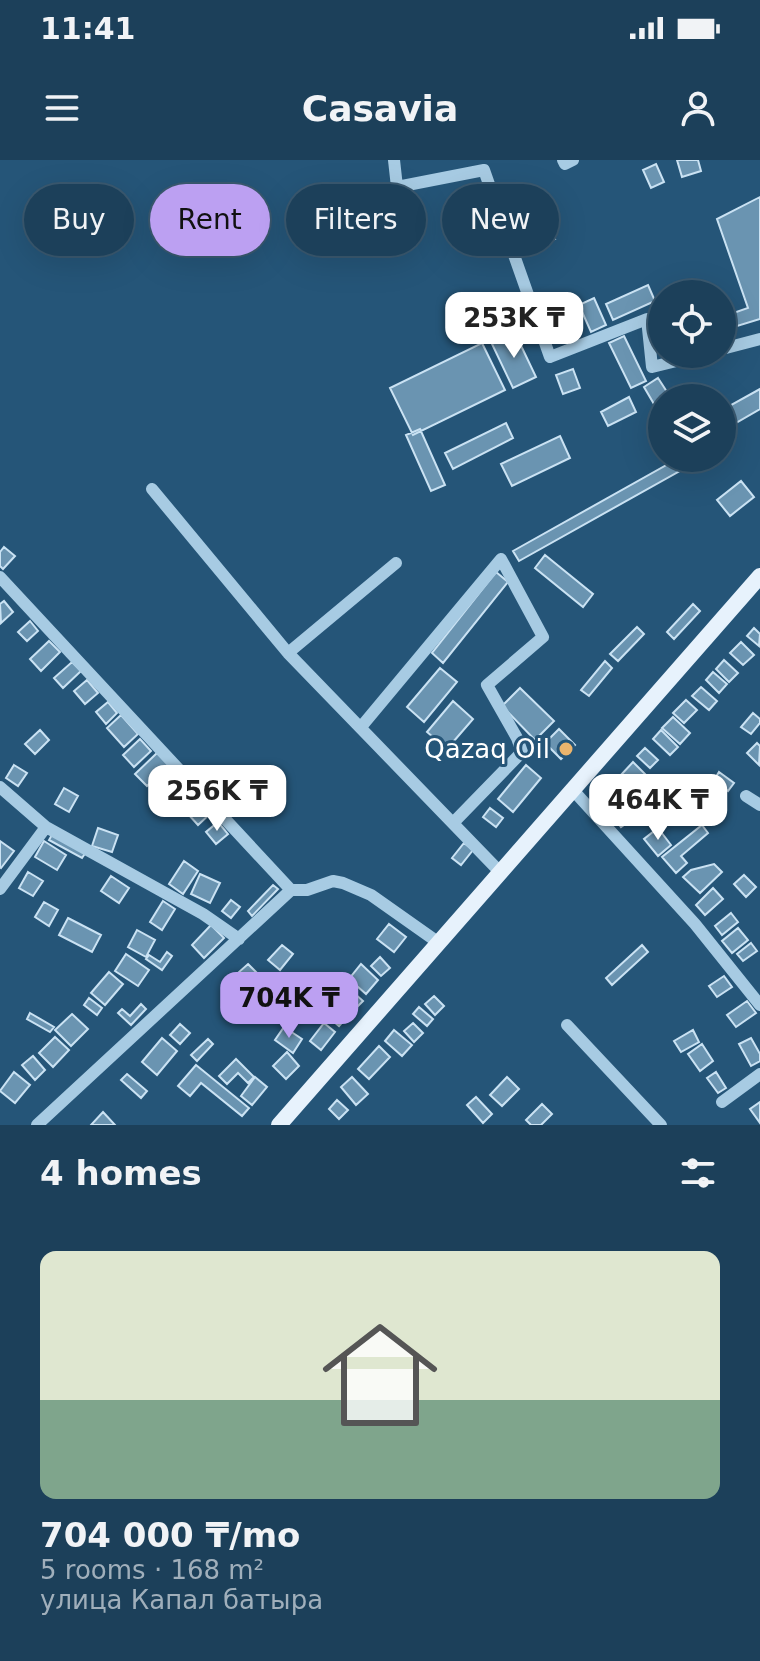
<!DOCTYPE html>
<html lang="en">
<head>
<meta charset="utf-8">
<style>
  :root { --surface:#1c405a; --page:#294b63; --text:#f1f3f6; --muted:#a0afbb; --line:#3a5970; --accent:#bca0f2 }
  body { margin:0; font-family:"DejaVu Sans",sans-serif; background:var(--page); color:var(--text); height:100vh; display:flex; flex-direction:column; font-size:30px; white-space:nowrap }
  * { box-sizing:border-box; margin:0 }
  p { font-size:26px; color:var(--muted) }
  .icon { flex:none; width:44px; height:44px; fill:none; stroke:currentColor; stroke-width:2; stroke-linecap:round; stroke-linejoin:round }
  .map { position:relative; height:965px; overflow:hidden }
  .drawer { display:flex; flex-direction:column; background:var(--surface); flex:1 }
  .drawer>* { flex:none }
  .hud { position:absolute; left:24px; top:24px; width:712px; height:72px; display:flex; gap:16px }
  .fabs { position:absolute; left:648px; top:120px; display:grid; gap:16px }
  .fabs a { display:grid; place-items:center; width:88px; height:88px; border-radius:50%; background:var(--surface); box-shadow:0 8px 32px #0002,0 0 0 2px var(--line); font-size:40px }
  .price { position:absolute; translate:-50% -68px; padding:0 18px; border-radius:16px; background:#fff; color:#222; font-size:26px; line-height:52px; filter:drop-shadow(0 2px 4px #0008) }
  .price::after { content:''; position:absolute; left:50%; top:48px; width:24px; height:18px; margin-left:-12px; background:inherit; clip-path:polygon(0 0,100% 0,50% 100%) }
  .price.current { background:var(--accent); color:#111 }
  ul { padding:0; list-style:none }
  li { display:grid; align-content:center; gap:16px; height:424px; padding:0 40px }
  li+li { border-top:2px solid var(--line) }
  li span { display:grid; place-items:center; height:248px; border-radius:16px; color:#555 }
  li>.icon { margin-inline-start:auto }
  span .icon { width:144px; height:144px; fill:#fffc; stroke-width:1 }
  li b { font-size:34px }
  h2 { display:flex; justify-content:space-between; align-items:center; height:96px; padding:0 40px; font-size:34px }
  .chip { padding:0 28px; border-radius:36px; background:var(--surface); box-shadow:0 8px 32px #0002,0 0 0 2px var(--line); font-size:28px; line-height:72px }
  .chip.current { background:var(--accent); color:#111 }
  .status { display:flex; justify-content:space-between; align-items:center; height:56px; padding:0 40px; background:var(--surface); direction:ltr }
  .status svg { height:22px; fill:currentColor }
  header { display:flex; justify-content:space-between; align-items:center; height:104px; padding:0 40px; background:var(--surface); font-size:36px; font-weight:700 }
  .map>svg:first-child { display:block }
</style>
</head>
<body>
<div class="status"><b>11:41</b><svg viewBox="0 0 49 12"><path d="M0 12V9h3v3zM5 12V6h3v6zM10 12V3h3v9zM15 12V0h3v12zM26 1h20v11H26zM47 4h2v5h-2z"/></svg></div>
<header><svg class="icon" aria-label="menu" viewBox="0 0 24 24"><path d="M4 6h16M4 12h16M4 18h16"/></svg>Casavia<svg class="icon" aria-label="person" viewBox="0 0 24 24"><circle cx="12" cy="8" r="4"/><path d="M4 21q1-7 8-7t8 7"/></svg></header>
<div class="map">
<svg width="760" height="965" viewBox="0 0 760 965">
  <rect width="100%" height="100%" fill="#255578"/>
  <!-- building -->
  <path fill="#6a94b1" stroke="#cae2f3" stroke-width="2" d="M677,0h21l3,11 -19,6z
    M656,4l8,18 -13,6 -8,-18z
    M760,37v122l-36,11 -2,-13 26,-9 -31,-89z
    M541,49l14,30 -11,5 -14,-30z
    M648,125l7,16 -42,19 -7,-16z
    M594,138l12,27 -15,7 -12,-27z
    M515,173l21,44 -23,11 -21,-44z
    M624,176l22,45 -15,7 -22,-45z
    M482,183l23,47 -92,45 -23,-47z
    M573,209l7,19 -17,6 -7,-19z
    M658,218l11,17 -15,9 -10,-17z
    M760,229v20l-38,22v-21z
    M629,237l7,15 -28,14 -7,-14z
    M506,263l7,15 -60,31 -8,-16z
    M420,269l25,56 -14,6 -25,-56z
    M560,276l10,22 -58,28 -11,-22z
    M679,298h24l-184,103 -6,-10z
    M741,321l13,16 -24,19 -13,-16z
    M4,387l11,9 -12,13 -3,-3v-14z
    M545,395l48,39 -10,13 -48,-39z
    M496,412l12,10 -65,81 -11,-10z
    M4,441l9,11 -12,11 -1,-19z
    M693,444l7,7 -26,28 -7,-7z
    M30,461l8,10 -11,10 -9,-9z
    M637,467l7,7 -26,27 -8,-7z
    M754,468l6,6 -1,12 -12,-10z
    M49,481l11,11 -19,19 -11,-12z
    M741,482l13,13 -11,10 -13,-12z
    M724,500l14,13 -9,9 -13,-13z
    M605,501l7,7 -23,28 -8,-6z
    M72,502l9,9 -18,17 -9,-10z
    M440,508l17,14 -33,40 -17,-15z
    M713,512l14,12 -8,9 -13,-13z
    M87,520l11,13 -13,11 -11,-13z
    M701,527l16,14 -8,9 -17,-14z
    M520,528l34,33 -19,19 -33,-34z
    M686,540l11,10 -13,13 -11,-10z
    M453,541l20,18 -26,30 -20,-17z
    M108,542l9,11 -11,11 -10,-12z
    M753,553l7,6v4l-9,11 -10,-7z
    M121,555l17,19 -14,13 -17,-19z
    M673,557l17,16 -10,11 -18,-16z
    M559,569l16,16 -14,14 -16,-16z
    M40,570l9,10 -14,14 -10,-10z
    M661,570l17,17 -8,8 -17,-16z
    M140,579l11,12 -17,16 -11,-12z
    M757,583l3,3 -1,19 -12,-12z
    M645,588l13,12 -8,8 -13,-12z
    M157,593l12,12 -22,21 -12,-12z
    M633,602l13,13 -13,14 -13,-13z
    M14,605l13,8 -9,13 -12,-8z
    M526,605l15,13 -28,34 -15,-13z
    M719,612l15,11 -6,8 -14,-11z
    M177,617l12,13 -13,12 -13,-13z
    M618,618l15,15 -9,9 -15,-14z
    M64,628l14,8 -9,16 -14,-8z
    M605,632l23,30 -7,5 -22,-30z
    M201,642l10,11 -13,12 -10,-11z
    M490,648l13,10 -7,9 -13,-10z
    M218,662l10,12 -12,10 -10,-12z
    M702,665l6,8 -27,23 6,7 -11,10 -14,-16z
    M98,668l20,7 -6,17 -20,-6z
    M658,668l13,17 -13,11 -14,-17z
    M53,673l33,19 -4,6 -33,-18z
    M0,681l14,10 -13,17 -1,-1z
    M44,681l22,14 -9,15 -22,-13z
    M464,683l9,7 -12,15 -9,-7z
    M184,701l14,10 -15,23 -14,-10z
    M714,704l8,8 -22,21 -17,-16 8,-7z
    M28,712l15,9 -10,15 -14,-8z
    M200,714l20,9 -10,20 -19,-9z
    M744,715l12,12 -10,10 -12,-13z
    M111,716l18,12 -10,15 -18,-12z
    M273,725l5,4 -26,27 -4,-5z
    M713,728l10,11 -18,16 -9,-10z
    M231,740l9,7 -9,11 -9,-7z
    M163,741l12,8 -13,21 -12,-8z
    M44,742l14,8 -9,16 -14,-9z
    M731,753l7,9 -16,13 -7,-9z
    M68,758l33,17 -9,17 -33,-17z
    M389,764l17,13 -12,15 -17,-13z
    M211,765l13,13 -20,20 -12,-13z
    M738,768l10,12 -16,13 -10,-12z
    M137,770l18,10 -9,17 -18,-10z
    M751,783l6,8 -14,10 -6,-7z
    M282,785l11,9 -13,16 -12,-10z
    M642,785l6,7 -36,33 -6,-7z
    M167,792l5,4 -10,14 -16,-11 3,-4 11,7z
    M126,794l23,16 -11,16 -23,-15z
    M380,797l10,11 -9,8 -10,-10z
    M248,804l10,10 -10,9 -9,-11z
    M361,804l17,16 -12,14 -17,-15z
    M109,812l14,12 -18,21 -14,-12z
    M724,816l8,11 -15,10 -8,-11z
    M345,825l18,16 -15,15 -17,-16z
    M434,836l10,10 -9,9 -10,-11z
    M89,838l13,10 -5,7 -13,-10z
    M747,841l9,12 -20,14 -9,-12z
    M245,843l9,10 -10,9 -9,-9z
    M329,843l17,15 -7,8 -18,-15z
    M141,844l5,5 -15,16 -13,-12 4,-4 8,7z
    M419,847l14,12 -6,7 -14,-12z
    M30,853l24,14 -4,5 -23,-13z
    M72,854l16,15 -17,17 -16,-16z
    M324,863l11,9 -14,18 -11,-9z
    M413,863l10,10 -9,9 -10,-11z
    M180,864l10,9 -10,11 -10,-9z
    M284,867l18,12 -9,14 -18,-13z
    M394,870l18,15 -10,11 -17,-15z
    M693,870l6,12 -18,10 -7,-11z
    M55,877l14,13 -16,17 -14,-14z
    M162,878l15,13 -20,24 -15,-13z
    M751,878l9,16v7l-9,5 -12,-22z
    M208,879l5,5 -16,17 -6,-6z
    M702,884l11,17 -13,10 -12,-17z
    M379,886l11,11 -21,22 -11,-10z
    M287,892l12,14 -13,13 -13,-13z
    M33,896l12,14 -10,10 -13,-15z
    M236,899l18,18 -6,6 -10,-10 -11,11 -8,-8z
    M196,905l53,43 -7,8 -41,-33 -11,13 -12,-10z
    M14,912l16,13 -15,18 -15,-12z
    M716,912l10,16 -8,5 -11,-15z
    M127,914l20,17 -6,7 -20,-18z
    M255,917l12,10 -15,18 -11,-9z
    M352,917l16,17 -12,11 -15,-18z
    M507,917l12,12 -17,17 -12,-11z
    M476,937l16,17 -9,9 -16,-18z
    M337,940l11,10 -9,9 -10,-10z
    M760,942v21l-10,-14z
    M542,944l10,10 -11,11h-10l-5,-5z
    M103,952l12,13h-24z"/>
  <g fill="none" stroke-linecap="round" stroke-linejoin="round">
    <!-- minor -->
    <path stroke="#a7cbe3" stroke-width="12" d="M394,0l3,27 87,-17 66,187 97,-38 5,48 53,-13
      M563,0l2,4 8,-4
      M722,189l38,-10
      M152,329l136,164
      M396,403l-108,90 212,219
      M0,417l291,313
      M361,567l140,-168 42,78 -56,48 30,53 5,14 -69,71
      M0,627l46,40 157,87 36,25
      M572,629l123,135 65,81
      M746,636l14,9
      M0,729l46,-62
      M291,730h16l26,-9 10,2 28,12 68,48
      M567,865l94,100
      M722,942l38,-28
      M37,965l254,-235"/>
    <!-- major -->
    <path stroke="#e7f2fc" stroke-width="16" d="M279,965l481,-549"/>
  </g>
  <!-- markers -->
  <circle fill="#ecb56d" stroke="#255578" stroke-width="3" cx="566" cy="589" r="8"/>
  <g text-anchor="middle" stroke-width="6" stroke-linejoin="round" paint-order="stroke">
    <!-- poi labels -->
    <g font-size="26" fill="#fff" stroke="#255578" text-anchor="end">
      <text x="550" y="598">Qazaq Oil</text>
    </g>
  </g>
</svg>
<div class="fabs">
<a><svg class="icon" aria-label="locate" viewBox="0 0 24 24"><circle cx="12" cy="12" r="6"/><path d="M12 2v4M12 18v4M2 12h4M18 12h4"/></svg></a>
<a><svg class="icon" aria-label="layers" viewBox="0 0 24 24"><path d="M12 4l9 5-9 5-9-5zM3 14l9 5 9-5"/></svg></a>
</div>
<b class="price" style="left:514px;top:200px">253K ₸</b>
<b class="price" style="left:217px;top:673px">256K ₸</b>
<b class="price" style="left:658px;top:682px">464K ₸</b>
<b class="price current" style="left:289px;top:880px">704K ₸</b>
<div class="hud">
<a class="chip">Buy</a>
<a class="chip current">Rent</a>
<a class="chip">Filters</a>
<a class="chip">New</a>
</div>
</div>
<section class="drawer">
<h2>4 homes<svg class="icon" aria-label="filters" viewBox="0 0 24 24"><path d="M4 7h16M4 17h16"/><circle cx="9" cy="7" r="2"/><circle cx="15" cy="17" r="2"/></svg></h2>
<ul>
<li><span style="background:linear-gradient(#dfe7d0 60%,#7fa58c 0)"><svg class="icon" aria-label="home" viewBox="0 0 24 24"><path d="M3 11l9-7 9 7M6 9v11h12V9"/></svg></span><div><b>704 000 ₸/mo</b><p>5 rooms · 168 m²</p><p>улица Капал батыра</p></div></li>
</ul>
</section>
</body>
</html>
